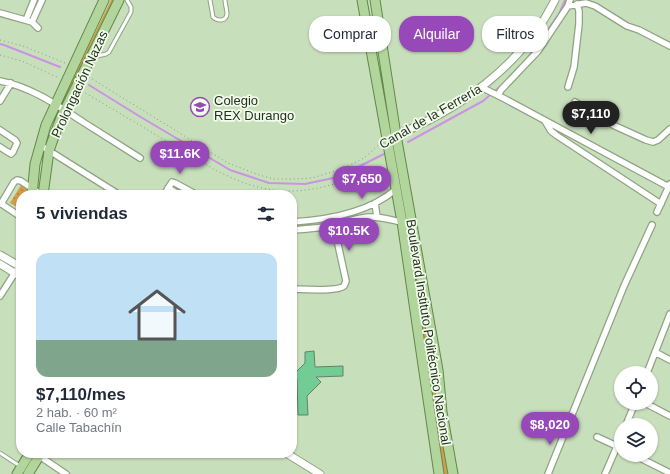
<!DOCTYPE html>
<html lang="es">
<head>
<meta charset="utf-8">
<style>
  :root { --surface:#fff; --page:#f2f2f3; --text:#1f2937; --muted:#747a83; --accent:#9849b9 }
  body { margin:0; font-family:Arial,sans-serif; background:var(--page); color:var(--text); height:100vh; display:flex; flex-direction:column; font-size:15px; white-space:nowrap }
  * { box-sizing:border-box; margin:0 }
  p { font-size:13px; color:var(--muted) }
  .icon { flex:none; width:22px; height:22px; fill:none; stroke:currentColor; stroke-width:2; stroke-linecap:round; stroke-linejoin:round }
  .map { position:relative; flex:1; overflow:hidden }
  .drawer { position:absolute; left:16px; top:190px; width:281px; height:268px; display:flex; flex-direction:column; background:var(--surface); border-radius:16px; box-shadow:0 1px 3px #0004 }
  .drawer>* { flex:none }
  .banner { position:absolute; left:309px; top:16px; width:301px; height:36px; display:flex; gap:8px }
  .fabs { position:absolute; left:614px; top:366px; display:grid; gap:8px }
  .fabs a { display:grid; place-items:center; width:44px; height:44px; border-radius:50%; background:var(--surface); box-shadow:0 1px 3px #0004; font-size:20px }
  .price { position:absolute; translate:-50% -34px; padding:0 9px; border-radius:14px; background:var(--accent); color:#fff; font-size:13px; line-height:26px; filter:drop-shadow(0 1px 2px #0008) }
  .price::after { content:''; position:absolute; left:50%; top:24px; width:12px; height:9px; margin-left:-6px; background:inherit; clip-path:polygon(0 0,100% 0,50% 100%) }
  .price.active { background:#222; color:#fff }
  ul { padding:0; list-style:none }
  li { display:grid; align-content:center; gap:8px; height:212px; padding:0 20px }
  li span { display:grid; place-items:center; height:124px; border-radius:12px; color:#555 }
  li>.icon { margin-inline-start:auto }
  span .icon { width:72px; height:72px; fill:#fffc; stroke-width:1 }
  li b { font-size:17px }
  h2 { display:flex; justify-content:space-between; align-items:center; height:48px; padding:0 20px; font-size:17px }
  .chip { padding:0 14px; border-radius:16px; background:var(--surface); box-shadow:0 1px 3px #0004; font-size:14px; line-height:36px }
  .chip.active { background:var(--accent); color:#fff }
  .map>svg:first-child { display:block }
</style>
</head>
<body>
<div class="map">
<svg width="670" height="474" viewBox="0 0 670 474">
  <defs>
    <pattern id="park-dots" width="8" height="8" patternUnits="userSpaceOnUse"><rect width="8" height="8" fill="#d49d4a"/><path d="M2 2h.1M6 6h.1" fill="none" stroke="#ac803d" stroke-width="1.8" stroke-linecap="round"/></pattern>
  </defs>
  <rect width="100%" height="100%" fill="#c8dfbc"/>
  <!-- grass -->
  <path fill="#d49d4a" d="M111,0h3l-50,104 -3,-1z
    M407,236h5l39,238h-7z"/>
  <!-- park -->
  <path fill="url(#park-dots)" d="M21,185l10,6v4h-10v14l-11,-6z"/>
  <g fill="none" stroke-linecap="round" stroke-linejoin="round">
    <!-- stream -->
    <path stroke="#c994e0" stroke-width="2" d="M0,44l4,1 56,22
      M527,59l32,-45 6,-14
      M89,85l50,31 91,54 39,13 36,1 33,-7 48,-24
      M408,142l75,-41 19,-16"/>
  </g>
  <!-- building -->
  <path fill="#72cc94" stroke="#61836c" d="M314,351l1,16 28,-1v10l-27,1 5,5 -14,14 1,19h-10l-1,-36 -4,-4 12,-12v-11z"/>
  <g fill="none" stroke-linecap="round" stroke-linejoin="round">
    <defs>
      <path id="service" d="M210,0l3,17c4,4 13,5 14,-3 0,-4 -2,-10 -2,-14
        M93,57l13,-3 3,-2 22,-40v-5l-4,-7
        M0,453l20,13"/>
      <path id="minor" d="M568,6l18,-3 9,3 32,20 12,4 31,16
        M0,13l32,9 6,6
        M26,20l8,-20
        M32,22l10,-22
        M0,81c31,6 57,24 83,41 19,12 38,24 57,36
        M481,87l24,12 164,88
        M568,87l6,-20 5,-43v-13l-2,-7
        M498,95l3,-5 37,-39 30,-45 2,-6
        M0,101l11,-18
        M575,102l5,3h8l5,3 20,17 33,15 7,2 5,-2 12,-11
        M545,121l6,10 5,4 105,69
        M0,130l15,10 2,3 -4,9 -2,2 -11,-7
        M40,145l78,49
        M168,188l12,7
        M164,195l8,-13 3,1 22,12
        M0,203l21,14
        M375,203l2,14
        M1,204l13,-22 3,-2 4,1 21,14
        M657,212l13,-28
        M292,222c34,-2 76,-9 103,-32
        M292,230c14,-1 29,-2 43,-5 11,-3 22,-7 33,-8 11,-1 23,3 34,5
        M292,289c11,0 45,3 52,-3l2,-5 -14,-64
        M0,296l16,-25
        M655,352l15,8
        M647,373l23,-59
        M645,403l25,13
        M626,425l9,-22
        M597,437l24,11
        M35,453l31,21
        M634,455l36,18
        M548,474l76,-188 28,-61
        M605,474l16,-37"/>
      <path id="tertiary" d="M392,137c67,-27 130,-71 163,-137
        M0,255l21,12
        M0,264l21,13
        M286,453l34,21"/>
      <path id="primary" d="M362,0l40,222 37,252
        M375,0l21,135 42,235 4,42 11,62
        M32,195l3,-31 11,-39 58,-125
        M43,195l6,-44 3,-9 9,-24 58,-118
        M17,474l13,-21
        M28,474l13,-21"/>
    </defs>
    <!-- service casing -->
    <use href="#service" stroke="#8ea483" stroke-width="5"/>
    <!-- minor casing -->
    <use href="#minor" stroke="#8ea483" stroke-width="8"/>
    <!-- tertiary casing -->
    <use href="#tertiary" stroke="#8ea483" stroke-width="9"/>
    <!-- primary casing -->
    <use href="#primary" stroke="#608947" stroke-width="11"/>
    <!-- path -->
    <path stroke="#88997f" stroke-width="1" stroke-dasharray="1 3" stroke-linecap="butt" d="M0,40l23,6 42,17
      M0,55l22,6 37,17
      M89,77l139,86 31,12 15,4h19l19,-1 20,-6 16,-6 16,-8 16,-14
      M82,91l135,80c13,6 27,13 41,16 46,12 83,-5 126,-20"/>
    <!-- service -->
    <use href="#service" stroke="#fff" stroke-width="3"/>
    <!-- minor -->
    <use href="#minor" stroke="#fff" stroke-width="5.5"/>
    <!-- tertiary -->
    <use href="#tertiary" stroke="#fff" stroke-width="7"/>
    <!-- primary -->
    <use href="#primary" stroke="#b2d59d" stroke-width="9"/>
  </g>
  <!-- icons -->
  <defs>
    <symbol id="school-ring" viewBox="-11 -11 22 22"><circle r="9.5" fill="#f0fcea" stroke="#9849b9" stroke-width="1.5"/><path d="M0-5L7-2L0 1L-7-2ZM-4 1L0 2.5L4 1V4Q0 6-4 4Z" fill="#9849b9"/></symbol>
  </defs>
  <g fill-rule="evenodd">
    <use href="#school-ring" x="189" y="96" width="22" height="22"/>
  </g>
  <g text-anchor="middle" stroke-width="3.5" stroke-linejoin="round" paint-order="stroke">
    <!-- street labels -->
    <g font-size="13" fill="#272f22" stroke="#f0fcea">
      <text transform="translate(79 84) rotate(-65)" y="5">Prolongación Nazas</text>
      <text transform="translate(430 116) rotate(-30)" y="5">Canal de la Ferrería</text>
      <text transform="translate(429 332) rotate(81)" y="5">Boulevard Instituto Politécnico Nacional</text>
    </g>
    <!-- poi labels -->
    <g font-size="13" fill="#272f22" stroke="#f0fcea" text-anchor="start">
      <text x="214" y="105">Colegio<tspan x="214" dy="15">REX Durango</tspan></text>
    </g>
  </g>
</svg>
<div class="fabs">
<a><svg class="icon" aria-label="locate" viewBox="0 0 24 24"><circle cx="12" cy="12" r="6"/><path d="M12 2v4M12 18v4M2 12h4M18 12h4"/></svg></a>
<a><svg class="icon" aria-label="layers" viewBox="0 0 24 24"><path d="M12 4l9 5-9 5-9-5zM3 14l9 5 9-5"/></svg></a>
</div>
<b class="price active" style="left:591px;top:135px">$7,110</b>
<b class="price" style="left:180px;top:175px">$11.6K</b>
<b class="price" style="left:362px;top:200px">$7,650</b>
<b class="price" style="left:349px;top:252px">$10.5K</b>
<b class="price" style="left:550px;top:446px">$8,020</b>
<div class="banner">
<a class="chip">Comprar</a>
<a class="chip active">Alquilar</a>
<a class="chip">Filtros</a>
</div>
<section class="drawer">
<h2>5 viviendas<svg class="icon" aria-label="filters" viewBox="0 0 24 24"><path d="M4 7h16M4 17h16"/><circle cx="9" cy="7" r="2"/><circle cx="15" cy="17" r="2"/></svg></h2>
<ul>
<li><span style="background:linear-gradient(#bfe0f5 70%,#7fa58c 0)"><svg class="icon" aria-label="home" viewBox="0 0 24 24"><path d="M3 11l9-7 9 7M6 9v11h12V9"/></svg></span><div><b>$7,110/mes</b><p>2 hab. · 60 m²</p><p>Calle Tabachín</p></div></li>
</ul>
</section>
</div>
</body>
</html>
